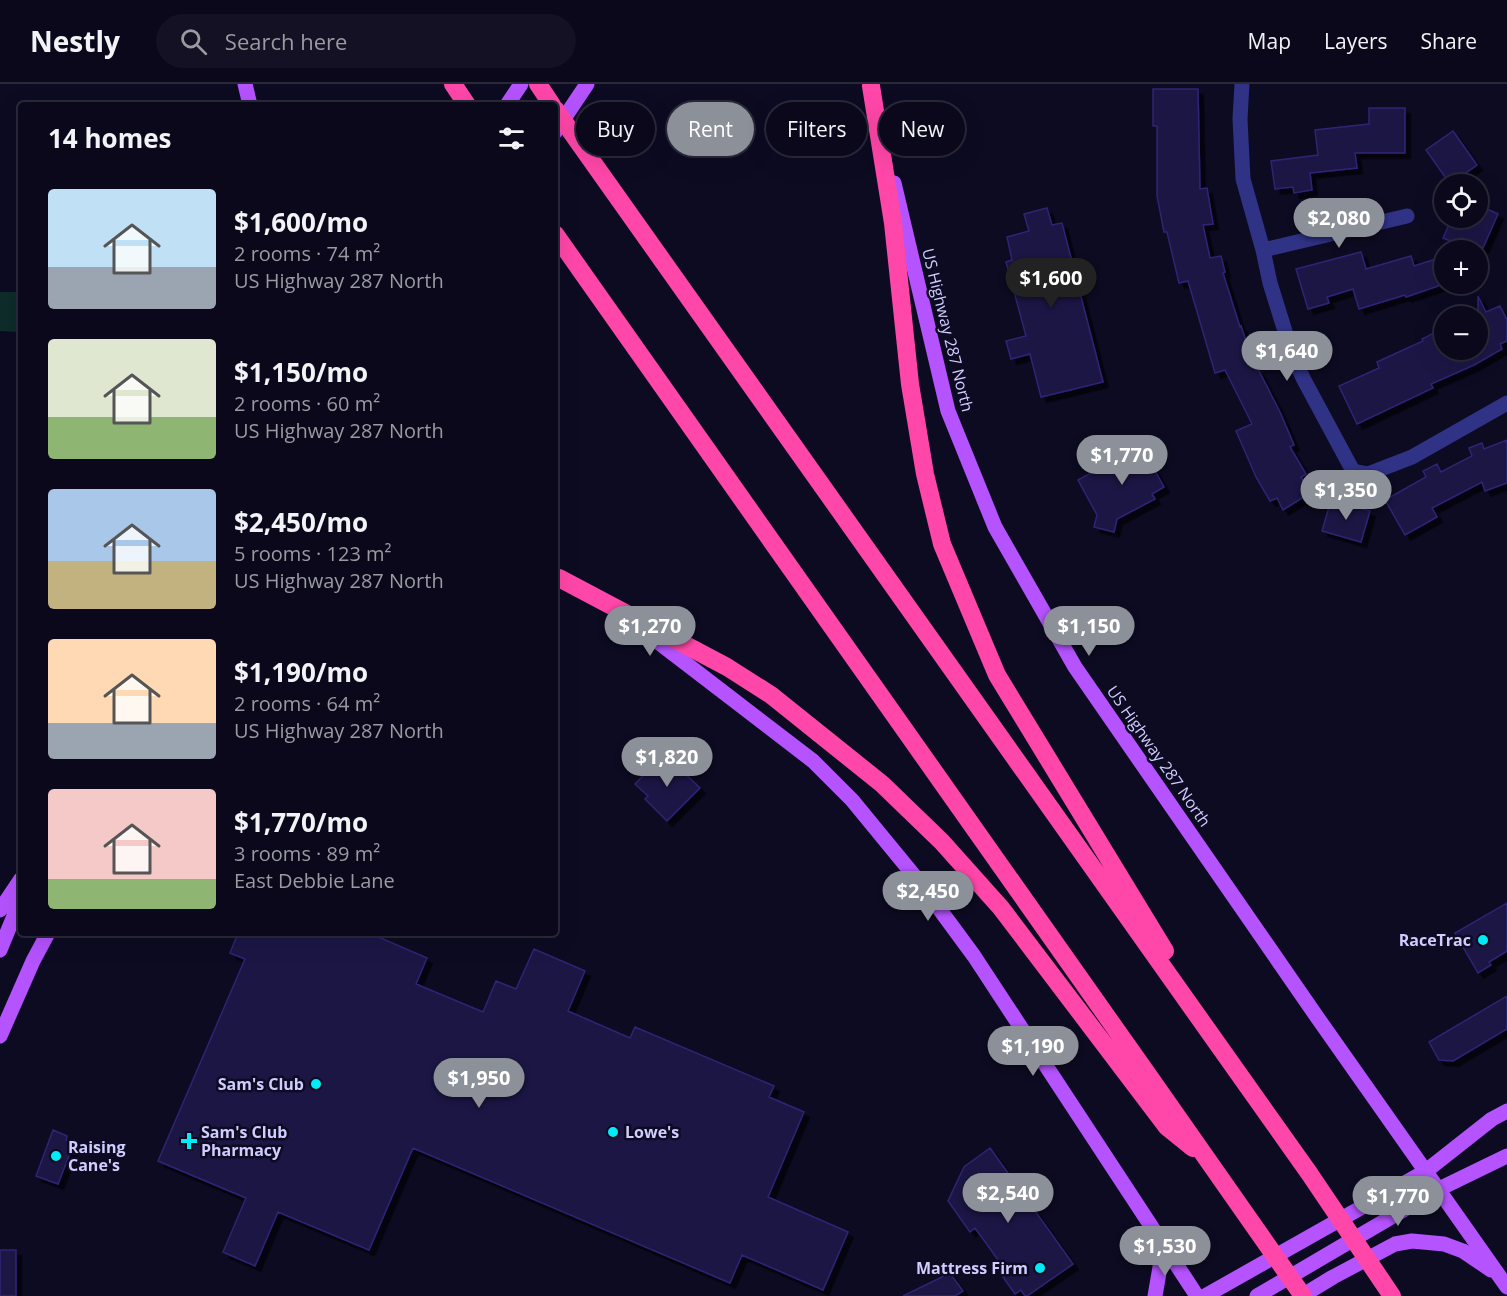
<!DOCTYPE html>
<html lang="en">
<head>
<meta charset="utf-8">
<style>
  :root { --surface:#0a081a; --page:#131123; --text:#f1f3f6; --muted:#999aa2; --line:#2a2939; --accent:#8c9099 }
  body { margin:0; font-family:"Open Sans",sans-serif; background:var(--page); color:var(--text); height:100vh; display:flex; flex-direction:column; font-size:22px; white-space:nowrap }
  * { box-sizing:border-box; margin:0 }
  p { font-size:20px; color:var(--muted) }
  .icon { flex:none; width:33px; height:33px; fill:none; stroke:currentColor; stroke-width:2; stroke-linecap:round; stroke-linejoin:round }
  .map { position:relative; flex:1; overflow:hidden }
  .sheet { position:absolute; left:18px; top:18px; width:540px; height:834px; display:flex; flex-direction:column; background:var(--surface); border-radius:6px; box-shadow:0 6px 24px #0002,0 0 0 2px var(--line) }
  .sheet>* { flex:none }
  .top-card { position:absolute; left:576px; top:18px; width:570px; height:54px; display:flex; gap:12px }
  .fabs { position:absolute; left:1434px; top:90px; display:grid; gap:12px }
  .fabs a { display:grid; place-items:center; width:54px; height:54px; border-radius:50%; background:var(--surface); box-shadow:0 6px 24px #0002,0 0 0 2px var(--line); font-size:30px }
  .price { position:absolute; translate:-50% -51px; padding:0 14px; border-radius:21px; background:var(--accent); color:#fff; font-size:20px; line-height:39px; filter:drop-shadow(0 2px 3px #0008) }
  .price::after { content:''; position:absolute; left:50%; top:36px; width:18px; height:14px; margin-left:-9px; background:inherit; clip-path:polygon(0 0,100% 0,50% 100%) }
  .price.selected { background:#222; color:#fff }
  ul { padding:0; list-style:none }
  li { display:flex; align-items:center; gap:18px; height:150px; padding:0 30px }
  li span { display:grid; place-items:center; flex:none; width:168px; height:120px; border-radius:6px; color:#555 }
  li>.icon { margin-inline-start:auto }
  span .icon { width:72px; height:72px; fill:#fffc; stroke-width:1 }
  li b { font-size:26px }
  h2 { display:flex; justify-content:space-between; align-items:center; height:72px; padding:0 30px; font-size:26px }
  .tag { padding:0 21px; border-radius:27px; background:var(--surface); box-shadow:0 6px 24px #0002,0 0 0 2px var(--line); font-size:21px; line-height:54px }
  .tag.selected { background:var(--accent); color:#fff }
  header { display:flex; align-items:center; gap:36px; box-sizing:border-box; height:84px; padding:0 30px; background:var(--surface); border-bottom:2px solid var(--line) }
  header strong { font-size:28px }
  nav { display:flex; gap:33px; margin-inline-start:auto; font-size:21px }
  .search { width:420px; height:54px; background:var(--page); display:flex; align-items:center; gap:15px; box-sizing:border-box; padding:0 21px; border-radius:33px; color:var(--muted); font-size:22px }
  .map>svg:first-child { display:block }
</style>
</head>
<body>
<header>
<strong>Nestly</strong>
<div class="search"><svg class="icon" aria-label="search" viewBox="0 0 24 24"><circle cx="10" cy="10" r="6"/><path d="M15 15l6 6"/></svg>Search here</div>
<nav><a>Map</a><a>Layers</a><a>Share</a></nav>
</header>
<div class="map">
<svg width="1507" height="1212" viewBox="0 0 1507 1212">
  <defs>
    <filter id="shadow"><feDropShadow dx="5.5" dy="5.5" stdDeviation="0" flood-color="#0009"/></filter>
  </defs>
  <rect width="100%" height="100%" fill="#0d0b22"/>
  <!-- green -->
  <path fill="#0d2c2a" d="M0,208h21v40l-21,-1z"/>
  <!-- building -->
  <path fill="#1c1545" stroke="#302474" stroke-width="1.5" filter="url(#shadow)" d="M1153,5h45l2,100 7,-1 6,36 -10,1 7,33 11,-2 4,16 -2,1 17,54 1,-1 15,44 2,-1 22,43 14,33 -4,2 16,27 -5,3 9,16 -27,17 -6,-12 -7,3 -14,-24 -20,-46 16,-7 -27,-54 -10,3 -27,-92 -9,2 -12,-51h-3l-7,-36v-70h-4z
    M1369,24h36v45h-50l2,15 -47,5 2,17 -18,3 -1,-6 -18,2 -4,-28 47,-6 -3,-25 54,-6z
    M1453,47l24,34 -27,19 -24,-34z
    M1478,121l20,9 -15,34 -22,-10 -3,6 -15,-6 9,-20h26z
    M1047,124l5,17 10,-2 41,159 -62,15 -11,-43 -19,5 -5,-18 20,-5 -20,-74 6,-2 -5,-23 22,-6 -5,-17z
    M1361,168l5,17 45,-13 3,10 19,-6 8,25 -35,12 -1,-2 -46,14 -6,-20 -26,8 2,6 -21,6 -12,-40z
    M1478,212l8,16 14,-6 7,14v21l-7,3 2,5 -28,16 -43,19 2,4 -76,36 -18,-38 40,-18 -2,-6 46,-21 -1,-2 22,-11v22h34z
    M1151,356l8,15 -10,5 15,27 -12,7 3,5 -38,20 -3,13 -20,-5 3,-12 -19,-35z
    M1507,356v43l-22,8 -3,-9 -50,26 5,9 -32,18 -20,-35 41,-23 -3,-6 14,-7 4,8 31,-16 -3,-8 13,-5 2,6z
    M1331,416l39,11 -9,31 -39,-11z
    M662,673l12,12 3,-3 23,22 -33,33 -22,-22 3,-3 -13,-12z
    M1507,819v48l-18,11 2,3 -13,8 -23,-40z
    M238,849h131l58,25 -11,26 67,28 13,-31 20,8 18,-40 51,22 -17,40 62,27 5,-11 139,59 -5,11 35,15 -36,85 80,35 -25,58 -81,-35 -12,28 -317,-135 -44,102 -91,-38 -23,54 -32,-14 23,-54 -88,-37 87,-202 -15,-6z
    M1507,912v33l-54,32 -14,-1 -10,-18z
    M53,1046l14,6 -1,4 8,3 -16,41 -22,-8z
    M990,1064l83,116 -46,32h-2l-4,-6 -6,4 -12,-17 4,-4 -16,-23 -16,-22 -5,4 -22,-31 16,-34z
    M0,1166h16v46h-16z
    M949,1188l14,19 -8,5h-52l37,-18z"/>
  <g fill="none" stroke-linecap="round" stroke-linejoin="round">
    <!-- minor -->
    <path stroke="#303286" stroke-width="15" d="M1242,0l-2,35 3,60 20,71 7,33 23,74 11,23 49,91 15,3 44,-17 95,-54
      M1263,166l144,-34"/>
    <!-- major -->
    <path stroke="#b553ff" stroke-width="15" d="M245,0l5,21
      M507,21l14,-21
      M555,48l32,-48
      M894,99l54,228 47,116 80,140 242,350 190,270
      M628,539l30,19 155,119 39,39 69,84 53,72 223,340
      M0,826l21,-31
      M0,866l21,-51
      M0,952l33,-75 15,-28
      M1155,1212l5,-29v-26
      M1205,1212l221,-125 66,-52 15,-8
      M1257,1212l182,-107 68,-33
      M1302,1212l31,-19 62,-33 17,-3 32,3 19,7 28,19"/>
    <!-- highway -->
    <path stroke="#ff47a9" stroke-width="18" d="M453,0l14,21
      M538,0l14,21
      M871,2l22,137 17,161 15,90 17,70 55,131 168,276
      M555,25l754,1064 83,123
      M555,150c249,354 500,707 748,1062
      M559,494l168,89 44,28 111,89 60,58 59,66 166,219 26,21"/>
  </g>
  <!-- markers -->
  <g fill="#00ebf7" stroke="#0d0b22" stroke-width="2">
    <circle cx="1483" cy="856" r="6"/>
    <circle cx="316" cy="1000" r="6"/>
    <circle cx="613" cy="1048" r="6"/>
    <path d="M186 1048h6v6h6v6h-6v6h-6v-6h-6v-6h6z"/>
    <circle cx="56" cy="1072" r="6"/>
    <circle cx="1040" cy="1184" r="6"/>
  </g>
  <g text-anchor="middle" stroke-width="5" stroke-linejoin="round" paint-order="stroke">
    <!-- street labels -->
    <g font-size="16" fill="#cfccff" stroke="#0d0b22">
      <text transform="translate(948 246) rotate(76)" y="6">US Highway 287 North</text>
      <text transform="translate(1159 672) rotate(55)" y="6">US Highway 287 North</text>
    </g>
    <!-- poi labels -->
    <g font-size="16" font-weight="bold" fill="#cfccff" stroke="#0d0b22" text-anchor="end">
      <text x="1471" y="862">RaceTrac</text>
      <text x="304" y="1006">Sam's Club</text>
      <text x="201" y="1054" text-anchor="start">Sam's Club<tspan x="201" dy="18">Pharmacy</tspan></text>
      <text x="625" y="1054" text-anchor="start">Lowe's</text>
      <text x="68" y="1069" text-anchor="start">Raising<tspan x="68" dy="18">Cane's</tspan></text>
      <text x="1028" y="1190">Mattress Firm</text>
    </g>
  </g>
</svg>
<div class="fabs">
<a><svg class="icon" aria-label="locate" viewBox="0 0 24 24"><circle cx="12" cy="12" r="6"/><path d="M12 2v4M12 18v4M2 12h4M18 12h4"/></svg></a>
<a>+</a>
<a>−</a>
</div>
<b class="price" style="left:1339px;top:165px">$2,080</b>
<b class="price selected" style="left:1051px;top:225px">$1,600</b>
<b class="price" style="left:1287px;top:298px">$1,640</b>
<b class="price" style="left:1122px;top:402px">$1,770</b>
<b class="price" style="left:1346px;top:437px">$1,350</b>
<b class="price" style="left:650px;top:573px">$1,270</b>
<b class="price" style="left:1089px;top:573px">$1,150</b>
<b class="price" style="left:667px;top:704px">$1,820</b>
<b class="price" style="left:928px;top:838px">$2,450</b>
<b class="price" style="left:1033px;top:993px">$1,190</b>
<b class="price" style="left:479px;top:1025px">$1,950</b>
<b class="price" style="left:1008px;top:1140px">$2,540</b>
<b class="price" style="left:1398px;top:1143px">$1,770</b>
<b class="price" style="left:1165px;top:1193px">$1,530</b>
<div class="top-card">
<a class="tag">Buy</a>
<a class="tag selected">Rent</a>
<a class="tag">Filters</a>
<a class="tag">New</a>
</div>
<section class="sheet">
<h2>14 homes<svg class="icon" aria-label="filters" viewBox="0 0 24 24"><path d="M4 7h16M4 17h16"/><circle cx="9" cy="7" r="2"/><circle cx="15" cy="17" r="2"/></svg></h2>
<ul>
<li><span style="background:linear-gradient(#bfe0f5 65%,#9aa5b1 0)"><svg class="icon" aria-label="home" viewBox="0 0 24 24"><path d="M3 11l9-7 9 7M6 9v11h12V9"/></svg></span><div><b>$1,600/mo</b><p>2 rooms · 74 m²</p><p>US Highway 287 North</p></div></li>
<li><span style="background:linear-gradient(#dfe7d0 65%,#8fb573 0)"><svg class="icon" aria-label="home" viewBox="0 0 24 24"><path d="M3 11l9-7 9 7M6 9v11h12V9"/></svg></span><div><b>$1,150/mo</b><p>2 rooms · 60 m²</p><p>US Highway 287 North</p></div></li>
<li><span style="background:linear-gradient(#a9c7e8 60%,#c2b280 0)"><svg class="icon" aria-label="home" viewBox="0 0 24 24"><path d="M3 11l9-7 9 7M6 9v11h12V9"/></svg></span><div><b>$2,450/mo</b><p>5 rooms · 123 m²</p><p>US Highway 287 North</p></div></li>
<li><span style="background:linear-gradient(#ffd9b3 70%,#9aa5b1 0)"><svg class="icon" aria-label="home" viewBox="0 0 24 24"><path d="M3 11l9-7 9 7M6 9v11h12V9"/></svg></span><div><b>$1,190/mo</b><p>2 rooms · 64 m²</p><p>US Highway 287 North</p></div></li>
<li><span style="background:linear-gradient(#f6c9c9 75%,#8fb573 0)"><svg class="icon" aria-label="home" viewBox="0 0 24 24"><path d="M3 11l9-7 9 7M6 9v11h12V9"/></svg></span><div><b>$1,770/mo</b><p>3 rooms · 89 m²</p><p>East Debbie Lane</p></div></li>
</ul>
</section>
</div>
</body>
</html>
